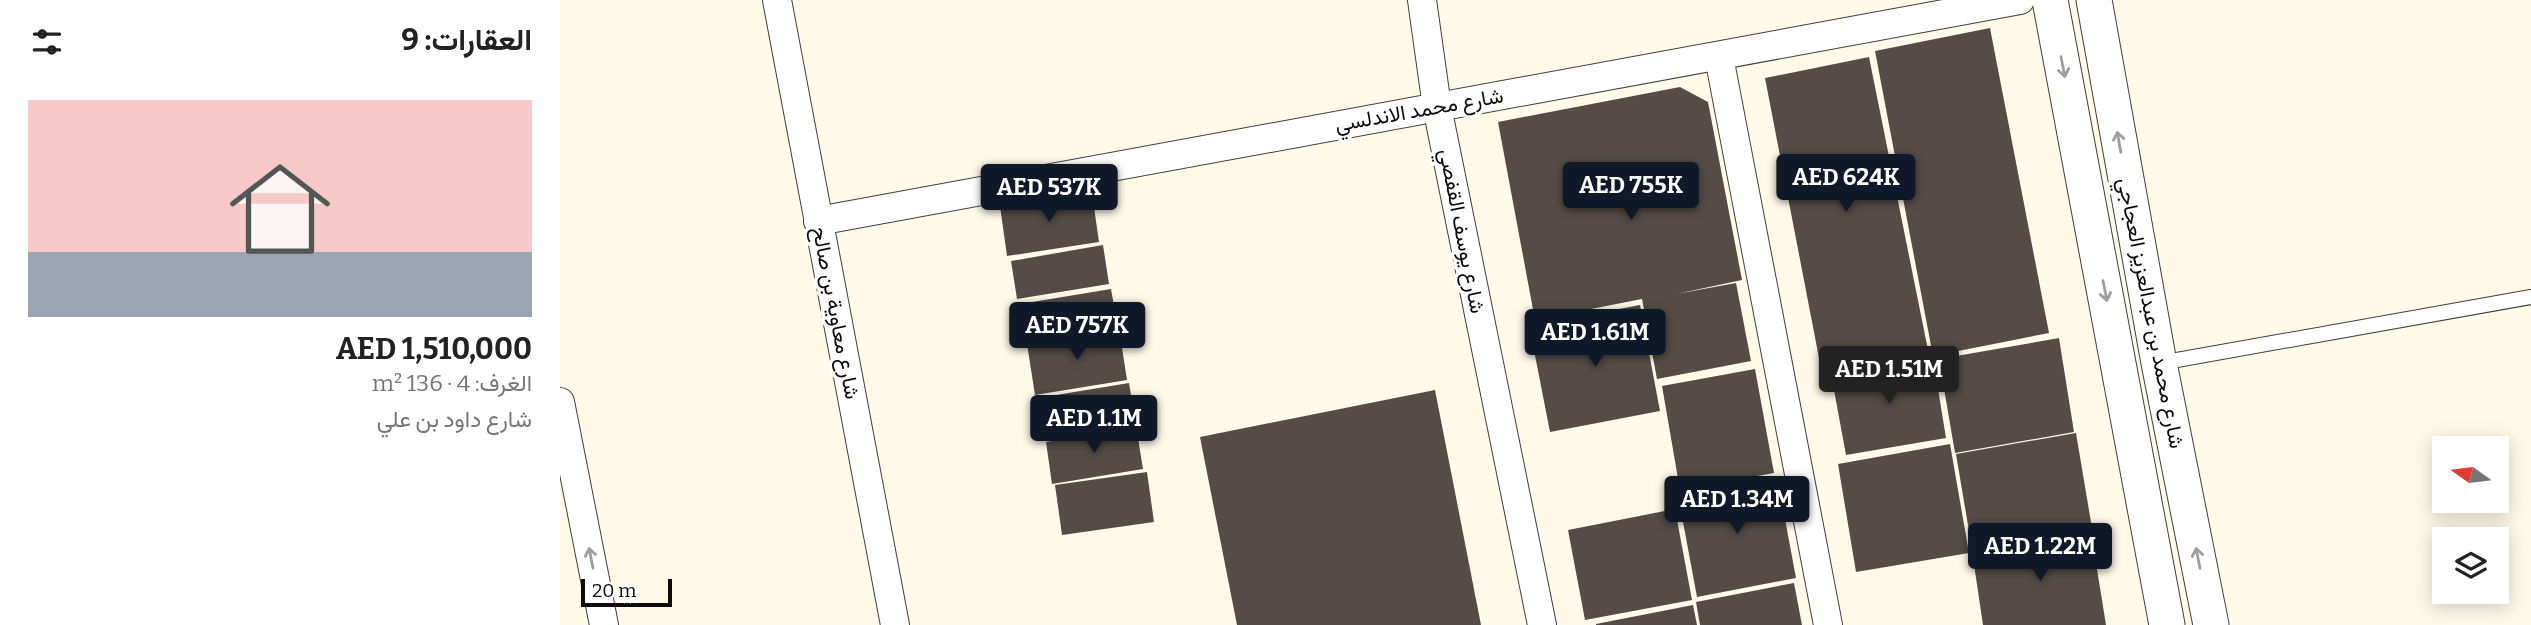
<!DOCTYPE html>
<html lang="ar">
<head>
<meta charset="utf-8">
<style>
  :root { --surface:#fff; --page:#f6f6f6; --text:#222; --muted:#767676; --accent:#111827 }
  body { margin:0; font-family:Bitter,Vazirmatn,serif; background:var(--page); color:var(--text); direction:rtl; height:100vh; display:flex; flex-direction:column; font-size:26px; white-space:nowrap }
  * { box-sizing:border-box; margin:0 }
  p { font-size:23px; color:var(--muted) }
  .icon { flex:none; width:38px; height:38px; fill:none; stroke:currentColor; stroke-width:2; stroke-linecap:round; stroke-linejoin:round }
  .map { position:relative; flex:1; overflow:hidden; direction:ltr }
  .drawer { display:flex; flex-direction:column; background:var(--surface); width:560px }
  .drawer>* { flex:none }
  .needle { width:46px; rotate:284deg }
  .controls { position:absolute; left:1872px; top:436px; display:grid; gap:14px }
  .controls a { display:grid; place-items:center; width:77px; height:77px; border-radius:0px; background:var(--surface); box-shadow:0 4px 18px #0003; font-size:35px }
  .scale { position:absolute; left:21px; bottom:18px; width:91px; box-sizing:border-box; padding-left:7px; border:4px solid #0c0c0c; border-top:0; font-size:19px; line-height:24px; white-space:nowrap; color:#0c0c0c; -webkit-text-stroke:5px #fff; paint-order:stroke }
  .price { position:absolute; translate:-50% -60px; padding:0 16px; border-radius:7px; background:var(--accent); color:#fff; font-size:23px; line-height:46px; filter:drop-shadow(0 2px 4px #0008) }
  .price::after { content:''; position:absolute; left:50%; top:42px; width:21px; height:16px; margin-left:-10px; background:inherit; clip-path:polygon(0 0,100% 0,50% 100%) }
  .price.on { background:#222; color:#fff }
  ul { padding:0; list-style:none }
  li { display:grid; align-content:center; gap:14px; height:371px; padding:0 28px }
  li span { display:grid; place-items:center; height:217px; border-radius:0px; color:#555 }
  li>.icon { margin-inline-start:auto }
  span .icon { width:126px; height:126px; fill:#fffc; stroke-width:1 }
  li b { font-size:30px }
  h2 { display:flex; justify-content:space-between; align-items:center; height:84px; padding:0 28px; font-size:30px }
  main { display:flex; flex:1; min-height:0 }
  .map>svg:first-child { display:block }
</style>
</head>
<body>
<main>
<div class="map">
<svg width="1971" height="625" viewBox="0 0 1971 625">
  <rect width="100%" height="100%" fill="#fff9ea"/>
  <!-- building -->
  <path fill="#554c48" d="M1430,28l59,305 -116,23 -58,-305z
    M1309,57l59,293 -97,13 3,16 -10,5 -59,-306z
    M1120,87l28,15 34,178 -66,14 60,-11 15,78 -94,18 -15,-80 -107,21 -37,-198z
    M532,193l7,49 -92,14 -7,-50z
    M543,245l6,39 -92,15 -6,-38z
    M551,289l7,38 -92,15 -6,-38z
    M1080,305l20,106 -110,21 -19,-97 14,-12z
    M559,328l8,52 -92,15 -8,-51z
    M1499,338l15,94 -119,21 -16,-94z
    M1373,358l13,80 -100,17 -12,-65 5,-20z
    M1195,369l19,104 -94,17 -18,-104z
    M569,383l7,42 -91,15 -7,-42z
    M875,390l46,235h-244l-37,-188z
    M576,426l7,43 -91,15 -6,-42z
    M1516,433l16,95 -120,21 -16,-95z
    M1390,444l19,109 -113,19 -18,-108z
    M587,472l7,50 -92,13 -7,-50z
    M1217,476l19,102 -99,19 -19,-102z
    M1115,509l17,91 -107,20 -17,-90z
    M1531,532l15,93h-123l-11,-74z
    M1234,583l8,42h-102l-4,-23z
    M1133,605l4,20h-101v-1z"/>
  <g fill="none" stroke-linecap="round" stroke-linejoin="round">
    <defs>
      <path id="service" d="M1600,363l371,-66"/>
      <path id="minor" d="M217,0l118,625
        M862,0l15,107 105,518
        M1159,57l109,568
        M258,221l1202,-221
        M0,402l44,223"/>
      <path id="tertiary" d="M1490,0l117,625
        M1534,0l65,363 52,262"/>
    </defs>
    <!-- service casing -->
    <use href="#service" stroke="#3f3f3f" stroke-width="16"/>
    <!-- minor casing -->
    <use href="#minor" stroke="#3f3f3f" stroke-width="30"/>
    <!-- tertiary casing -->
    <use href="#tertiary" stroke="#3f3f3f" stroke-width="37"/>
    <!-- service -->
    <use href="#service" stroke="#fff" stroke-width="14"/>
    <!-- minor -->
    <use href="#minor" stroke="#fff" stroke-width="28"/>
    <!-- tertiary -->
    <use href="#tertiary" stroke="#fff" stroke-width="35"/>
  </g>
  <!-- one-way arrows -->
  <defs><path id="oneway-shaft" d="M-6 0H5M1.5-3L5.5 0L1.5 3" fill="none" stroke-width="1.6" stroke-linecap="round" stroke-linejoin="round" transform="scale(1.75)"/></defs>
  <g stroke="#9e9e9e">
    <use href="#oneway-shaft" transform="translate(1503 67) rotate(79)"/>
    <use href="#oneway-shaft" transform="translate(1559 142) rotate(-100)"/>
    <use href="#oneway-shaft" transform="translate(1545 291) rotate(79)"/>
    <use href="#oneway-shaft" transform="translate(31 558) rotate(-101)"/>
    <use href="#oneway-shaft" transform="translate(1638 558) rotate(-101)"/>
  </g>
  <g text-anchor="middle" stroke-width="7" stroke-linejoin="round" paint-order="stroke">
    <!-- street labels -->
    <g font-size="21" fill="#0c0c0c" stroke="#fff">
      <text transform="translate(859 110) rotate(-10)" y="7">شارع محمد الاندلسي</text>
      <text transform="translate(902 231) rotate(79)" y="7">شارع يوسف القفصي</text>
      <text transform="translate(276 313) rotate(79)" y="7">شارع معاوية بن صالح</text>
      <text transform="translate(1591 313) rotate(79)" y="7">شارع محمد بن عبدالعزيز العجاجي</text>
    </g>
  </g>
</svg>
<div class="controls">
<a><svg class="needle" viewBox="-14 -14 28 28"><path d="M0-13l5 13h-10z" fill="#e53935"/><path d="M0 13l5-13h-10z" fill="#767676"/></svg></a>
<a><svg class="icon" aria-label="layers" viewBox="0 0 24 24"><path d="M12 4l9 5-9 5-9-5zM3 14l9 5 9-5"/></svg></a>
</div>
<div class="scale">20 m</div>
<b class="price" style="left:1286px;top:214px">AED 624K</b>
<b class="price" style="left:1071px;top:222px">AED 755K</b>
<b class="price" style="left:489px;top:224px">AED 537K</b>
<b class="price" style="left:517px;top:362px">AED 757K</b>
<b class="price" style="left:1035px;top:369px">AED 1.61M</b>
<b class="price on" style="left:1329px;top:406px">AED 1.51M</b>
<b class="price" style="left:534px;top:455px">AED 1.1M</b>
<b class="price" style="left:1177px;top:536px">AED 1.34M</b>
<b class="price" style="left:1480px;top:583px">AED 1.22M</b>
</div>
<section class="drawer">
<h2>العقارات: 9<svg class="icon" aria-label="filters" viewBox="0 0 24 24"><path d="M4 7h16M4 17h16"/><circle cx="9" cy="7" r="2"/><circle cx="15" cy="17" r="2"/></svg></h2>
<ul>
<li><span style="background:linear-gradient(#f6c9c9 70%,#9aa5b1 0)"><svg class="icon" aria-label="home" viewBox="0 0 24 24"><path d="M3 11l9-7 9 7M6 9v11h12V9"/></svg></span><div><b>AED 1,510,000</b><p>الغرف: 4 · 136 m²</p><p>شارع داود بن علي</p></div></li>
</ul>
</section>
</main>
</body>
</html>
